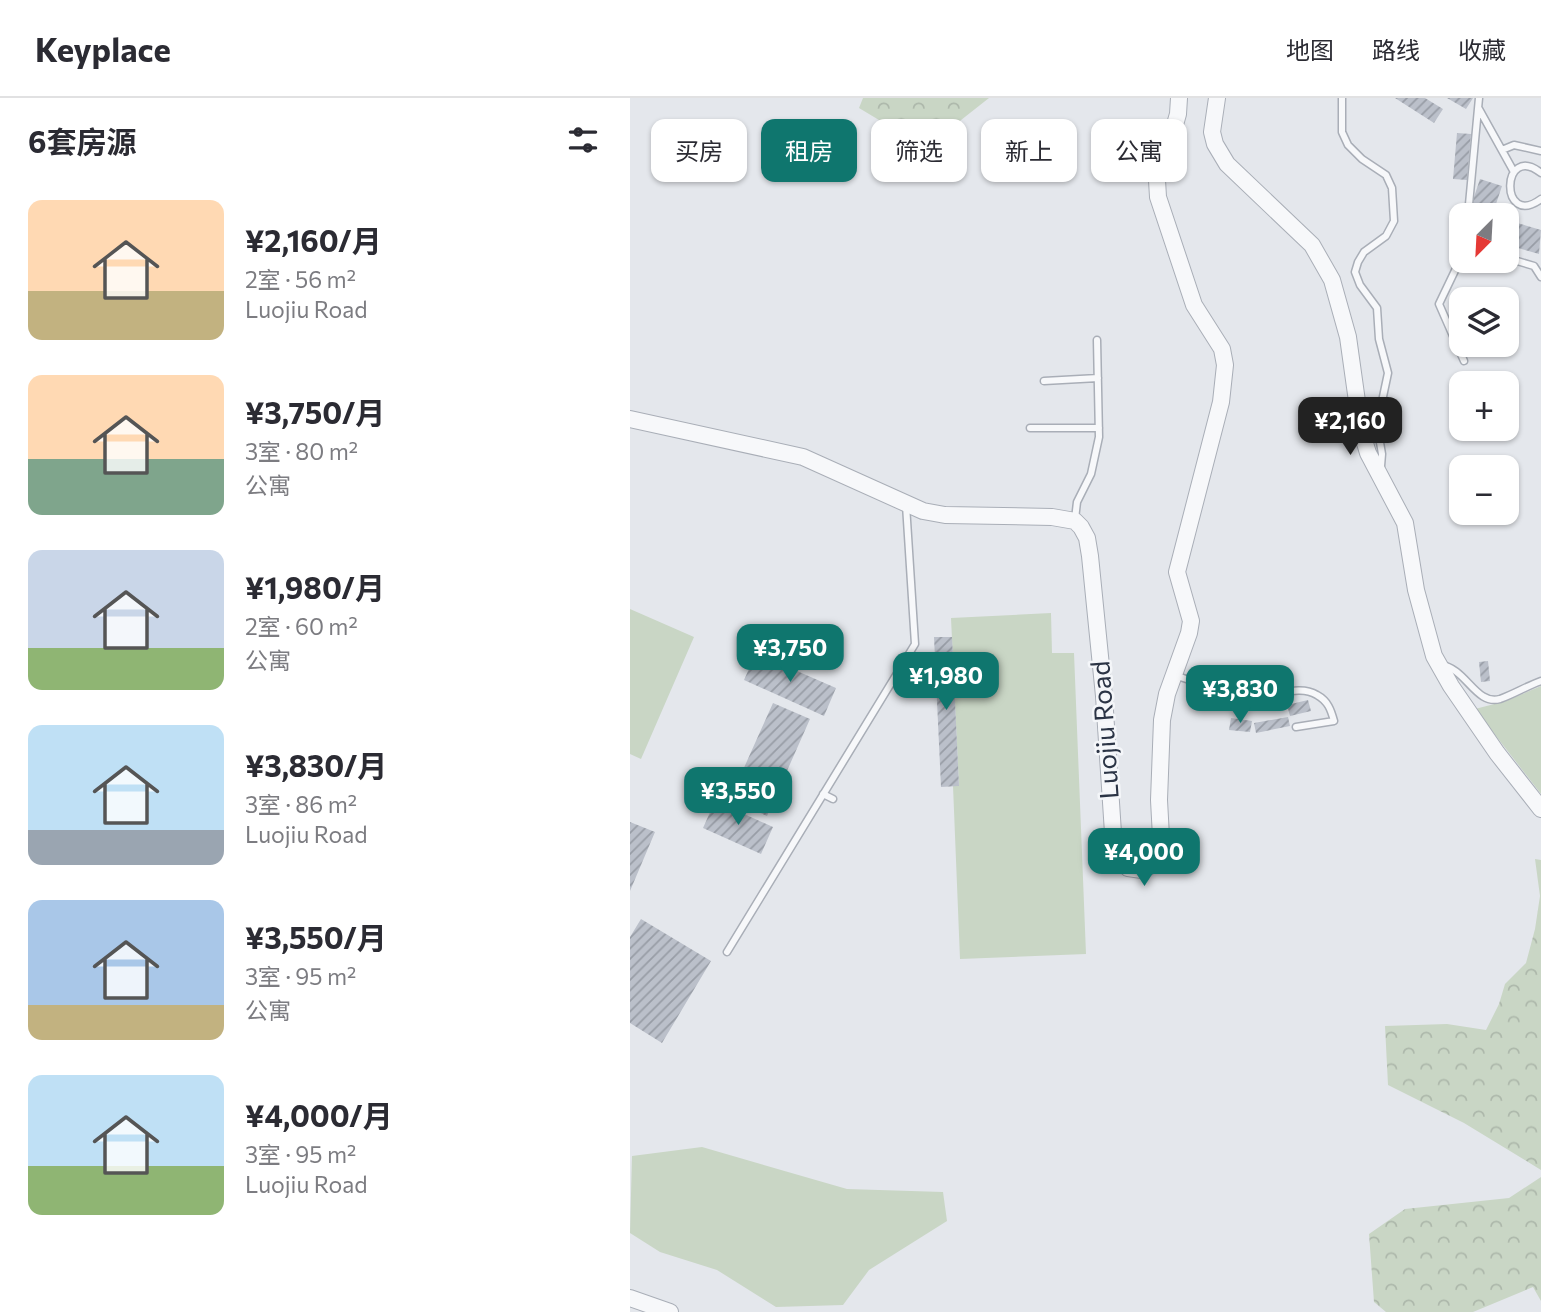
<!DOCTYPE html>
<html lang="zh">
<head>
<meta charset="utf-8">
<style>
  :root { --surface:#fff; --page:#f7f7f7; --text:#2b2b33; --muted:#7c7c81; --line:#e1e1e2; --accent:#0f766e }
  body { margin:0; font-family:Commissioner,"Noto Sans SC",sans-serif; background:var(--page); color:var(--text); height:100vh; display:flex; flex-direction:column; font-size:26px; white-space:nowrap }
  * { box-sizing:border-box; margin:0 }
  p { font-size:23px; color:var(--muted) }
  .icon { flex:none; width:38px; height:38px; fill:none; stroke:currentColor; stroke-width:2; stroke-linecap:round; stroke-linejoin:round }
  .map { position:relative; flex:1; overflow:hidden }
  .sheet { display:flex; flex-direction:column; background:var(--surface); width:630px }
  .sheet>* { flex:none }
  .top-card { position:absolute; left:21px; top:21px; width:665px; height:63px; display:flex; gap:14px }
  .needle { width:46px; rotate:204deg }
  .tools { position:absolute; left:819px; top:105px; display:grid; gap:14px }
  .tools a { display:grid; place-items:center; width:70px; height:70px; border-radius:14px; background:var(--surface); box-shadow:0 2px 5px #0004; font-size:35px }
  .price { position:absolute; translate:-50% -60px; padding:0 16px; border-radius:14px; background:var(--accent); color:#fff; font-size:23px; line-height:46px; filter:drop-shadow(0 2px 4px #0008) }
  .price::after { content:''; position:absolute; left:50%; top:42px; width:21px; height:16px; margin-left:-10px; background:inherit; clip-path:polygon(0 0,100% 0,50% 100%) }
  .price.selected { background:#222; color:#fff }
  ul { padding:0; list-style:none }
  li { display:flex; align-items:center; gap:21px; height:175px; padding:0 28px }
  li span { display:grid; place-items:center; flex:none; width:196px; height:140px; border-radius:14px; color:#555 }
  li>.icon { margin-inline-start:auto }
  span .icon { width:84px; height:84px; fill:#fffc; stroke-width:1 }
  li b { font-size:30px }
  h2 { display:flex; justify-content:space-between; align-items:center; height:84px; padding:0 28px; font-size:30px }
  .pill { padding:0 24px; border-radius:14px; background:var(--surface); box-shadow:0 2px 5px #0004; font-size:24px; line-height:63px }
  .pill.selected { background:var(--accent); color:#fff }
  header { display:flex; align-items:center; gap:42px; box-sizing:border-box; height:98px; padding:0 35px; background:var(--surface); border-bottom:2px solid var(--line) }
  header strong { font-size:33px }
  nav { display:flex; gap:38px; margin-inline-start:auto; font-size:24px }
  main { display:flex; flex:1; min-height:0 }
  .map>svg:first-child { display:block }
</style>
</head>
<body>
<header>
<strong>Keyplace</strong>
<nav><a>地图</a><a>路线</a><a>收藏</a></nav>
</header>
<main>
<section class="sheet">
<h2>6套房源<svg class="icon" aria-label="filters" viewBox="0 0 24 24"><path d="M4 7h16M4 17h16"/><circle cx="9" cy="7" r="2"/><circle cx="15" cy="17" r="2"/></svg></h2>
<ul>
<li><span style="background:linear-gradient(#ffd9b3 65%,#c2b280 0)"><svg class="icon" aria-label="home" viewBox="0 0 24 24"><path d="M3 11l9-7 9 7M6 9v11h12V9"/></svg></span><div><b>¥2,160/月</b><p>2室 · 56 m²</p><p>Luojiu Road</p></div></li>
<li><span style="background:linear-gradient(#ffd9b3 60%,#7fa58c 0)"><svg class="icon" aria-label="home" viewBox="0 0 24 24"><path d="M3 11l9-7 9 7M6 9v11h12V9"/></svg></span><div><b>¥3,750/月</b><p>3室 · 80 m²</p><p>公寓</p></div></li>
<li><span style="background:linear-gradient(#c9d6e8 70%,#8fb573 0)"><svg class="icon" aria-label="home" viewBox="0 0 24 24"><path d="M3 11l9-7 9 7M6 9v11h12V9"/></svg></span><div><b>¥1,980/月</b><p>2室 · 60 m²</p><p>公寓</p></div></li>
<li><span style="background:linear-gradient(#bfe0f5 75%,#9aa5b1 0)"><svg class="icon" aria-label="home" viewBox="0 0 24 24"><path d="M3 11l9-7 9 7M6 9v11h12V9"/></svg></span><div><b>¥3,830/月</b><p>3室 · 86 m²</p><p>Luojiu Road</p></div></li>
<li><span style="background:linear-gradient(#a9c7e8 75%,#c2b280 0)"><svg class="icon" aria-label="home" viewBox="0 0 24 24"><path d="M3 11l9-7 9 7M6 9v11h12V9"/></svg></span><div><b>¥3,550/月</b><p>3室 · 95 m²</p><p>公寓</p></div></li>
<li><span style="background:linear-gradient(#bfe0f5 65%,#8fb573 0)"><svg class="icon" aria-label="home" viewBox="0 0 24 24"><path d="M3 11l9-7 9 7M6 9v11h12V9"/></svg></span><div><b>¥4,000/月</b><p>3室 · 95 m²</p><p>Luojiu Road</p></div></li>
</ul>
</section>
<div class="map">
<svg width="911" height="1214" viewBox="0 0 911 1214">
  <defs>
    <pattern id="forest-crowns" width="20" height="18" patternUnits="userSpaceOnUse" patternTransform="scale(1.75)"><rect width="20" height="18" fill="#c9d6c5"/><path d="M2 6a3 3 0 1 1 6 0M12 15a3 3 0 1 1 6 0" fill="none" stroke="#adb8ab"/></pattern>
    <pattern id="building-hatch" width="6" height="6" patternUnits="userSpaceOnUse" patternTransform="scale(1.75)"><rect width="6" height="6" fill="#bbc0ca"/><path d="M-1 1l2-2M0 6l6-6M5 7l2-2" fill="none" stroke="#989da6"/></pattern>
  </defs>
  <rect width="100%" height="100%" fill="#e4e7ec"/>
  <!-- green -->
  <path fill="#c9d6c5" d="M0,511l64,28 -53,122 -11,-5z
    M421,515l1,40h22l12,301 -126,5 -7,-173h6l-8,-168z
    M911,588v108l-66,-85 31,-8z
    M72,1049l145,42 96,3 4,29 -78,49 -26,35 -67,2 -59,-37 -57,-18 -30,-19 2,-77z"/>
  <!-- forest -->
  <path fill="url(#forest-crowns)" d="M233,0h126l-33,26 -67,2 -30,-18z
    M905,761l6,1v310l-77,-47 -76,-38 -3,-59 62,-2 39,6 13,-26 6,-20 21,-21 9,-34 5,-33z
    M911,1079v124l-8,-14 -60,25h-87l-12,-10 -5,-68 36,-25 104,-11z"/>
  <!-- building -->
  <path fill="url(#building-hatch)" d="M765,0h30l18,11 -9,14z
    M817,0h26l-7,11z
    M827,35l14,1 -4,46 -14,-1z
    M850,81l22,7 -8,24 -22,-7z
    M877,122l34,10 -2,24 -32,-9z
    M304,539h18l7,149 -18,1z
    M126,555l80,35 -12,28 -80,-36z
    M858,563l2,20 -9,1 -2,-20z
    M678,602l3,11 -21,5 -3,-11z
    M143,605l37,16 -43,97 -37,-17z
    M658,619l2,9 -34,7 -2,-10z
    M601,620l21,3 -2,11 -21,-2z
    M85,703l58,26 -12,27 -58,-26z
    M0,724l25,10 -25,59z
    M11,821l70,42 -49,82 -32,-20v-86z"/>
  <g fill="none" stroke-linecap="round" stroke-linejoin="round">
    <defs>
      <path id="service" d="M712,0v34l6,13 14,14 24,16 6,13 2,33 -8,15 -22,16 -6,10 -3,10 5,13 17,23 2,31 9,34 -11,52 5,29 -1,12
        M849,11l35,63
        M872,52l12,-5 27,6
        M911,75c-40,-32 -42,57 0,26
        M838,117l11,-117
        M831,160l-22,46 25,57
        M877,160l27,8 7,11
        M414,283l54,-3
        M400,330h69
        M445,421l2,-17 14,-28 8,-37 -2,-97
        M811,567c25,3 35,41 59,34 14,-5 27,-13 41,-18
        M544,577c26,8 57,22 84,22 20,0 40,-13 59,-2 11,6 14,15 17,26l-38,6
        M193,696l10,5
        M97,854l188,-308 -9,-139"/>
      <path id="tertiary" d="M587,0l-5,34 3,12 12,20 85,81 20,35 16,57 13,93 7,23 37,70 11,67 18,66 17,30 46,67 44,56
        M0,321l173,38 120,54 22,4 107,2 23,4 6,6 6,11 3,18 14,140 10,152 4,9 10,11 14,2 11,-6 5,-8 3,-19 -2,-37 3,-80 5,-26 22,-61 2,-12 -14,-49 44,-170 4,-37 -3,-16 -28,-44 -36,-108 -2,-34 18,-35 4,-14 1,-16
        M0,1200l40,14"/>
    </defs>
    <!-- service casing -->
    <use href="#service" stroke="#a9aeb7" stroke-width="9"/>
    <!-- tertiary casing -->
    <use href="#tertiary" stroke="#a9aeb7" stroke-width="18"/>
    <!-- service -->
    <use href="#service" stroke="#f7f8fa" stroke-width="6"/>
    <!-- tertiary -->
    <use href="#tertiary" stroke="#f7f8fa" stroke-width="16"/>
  </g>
  <g text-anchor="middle" stroke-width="5" stroke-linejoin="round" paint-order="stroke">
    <!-- street labels -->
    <g font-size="26" fill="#2b3445" stroke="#f4f6f9">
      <text transform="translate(475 632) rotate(-94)" y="9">Luojiu Road</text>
    </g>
  </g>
</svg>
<div class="tools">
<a><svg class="needle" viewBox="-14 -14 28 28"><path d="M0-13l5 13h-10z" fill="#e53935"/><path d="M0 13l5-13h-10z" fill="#7c7c81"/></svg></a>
<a><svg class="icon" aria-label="layers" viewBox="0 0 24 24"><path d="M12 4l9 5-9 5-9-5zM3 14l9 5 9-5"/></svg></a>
<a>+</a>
<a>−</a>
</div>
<b class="price selected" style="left:720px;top:359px">¥2,160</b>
<b class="price" style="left:160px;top:586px">¥3,750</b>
<b class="price" style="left:316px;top:614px">¥1,980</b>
<b class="price" style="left:610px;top:627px">¥3,830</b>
<b class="price" style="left:108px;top:729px">¥3,550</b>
<b class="price" style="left:514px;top:790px">¥4,000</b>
<div class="top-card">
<a class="pill">买房</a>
<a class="pill selected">租房</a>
<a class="pill">筛选</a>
<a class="pill">新上</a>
<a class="pill">公寓</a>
</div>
</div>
</main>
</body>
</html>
